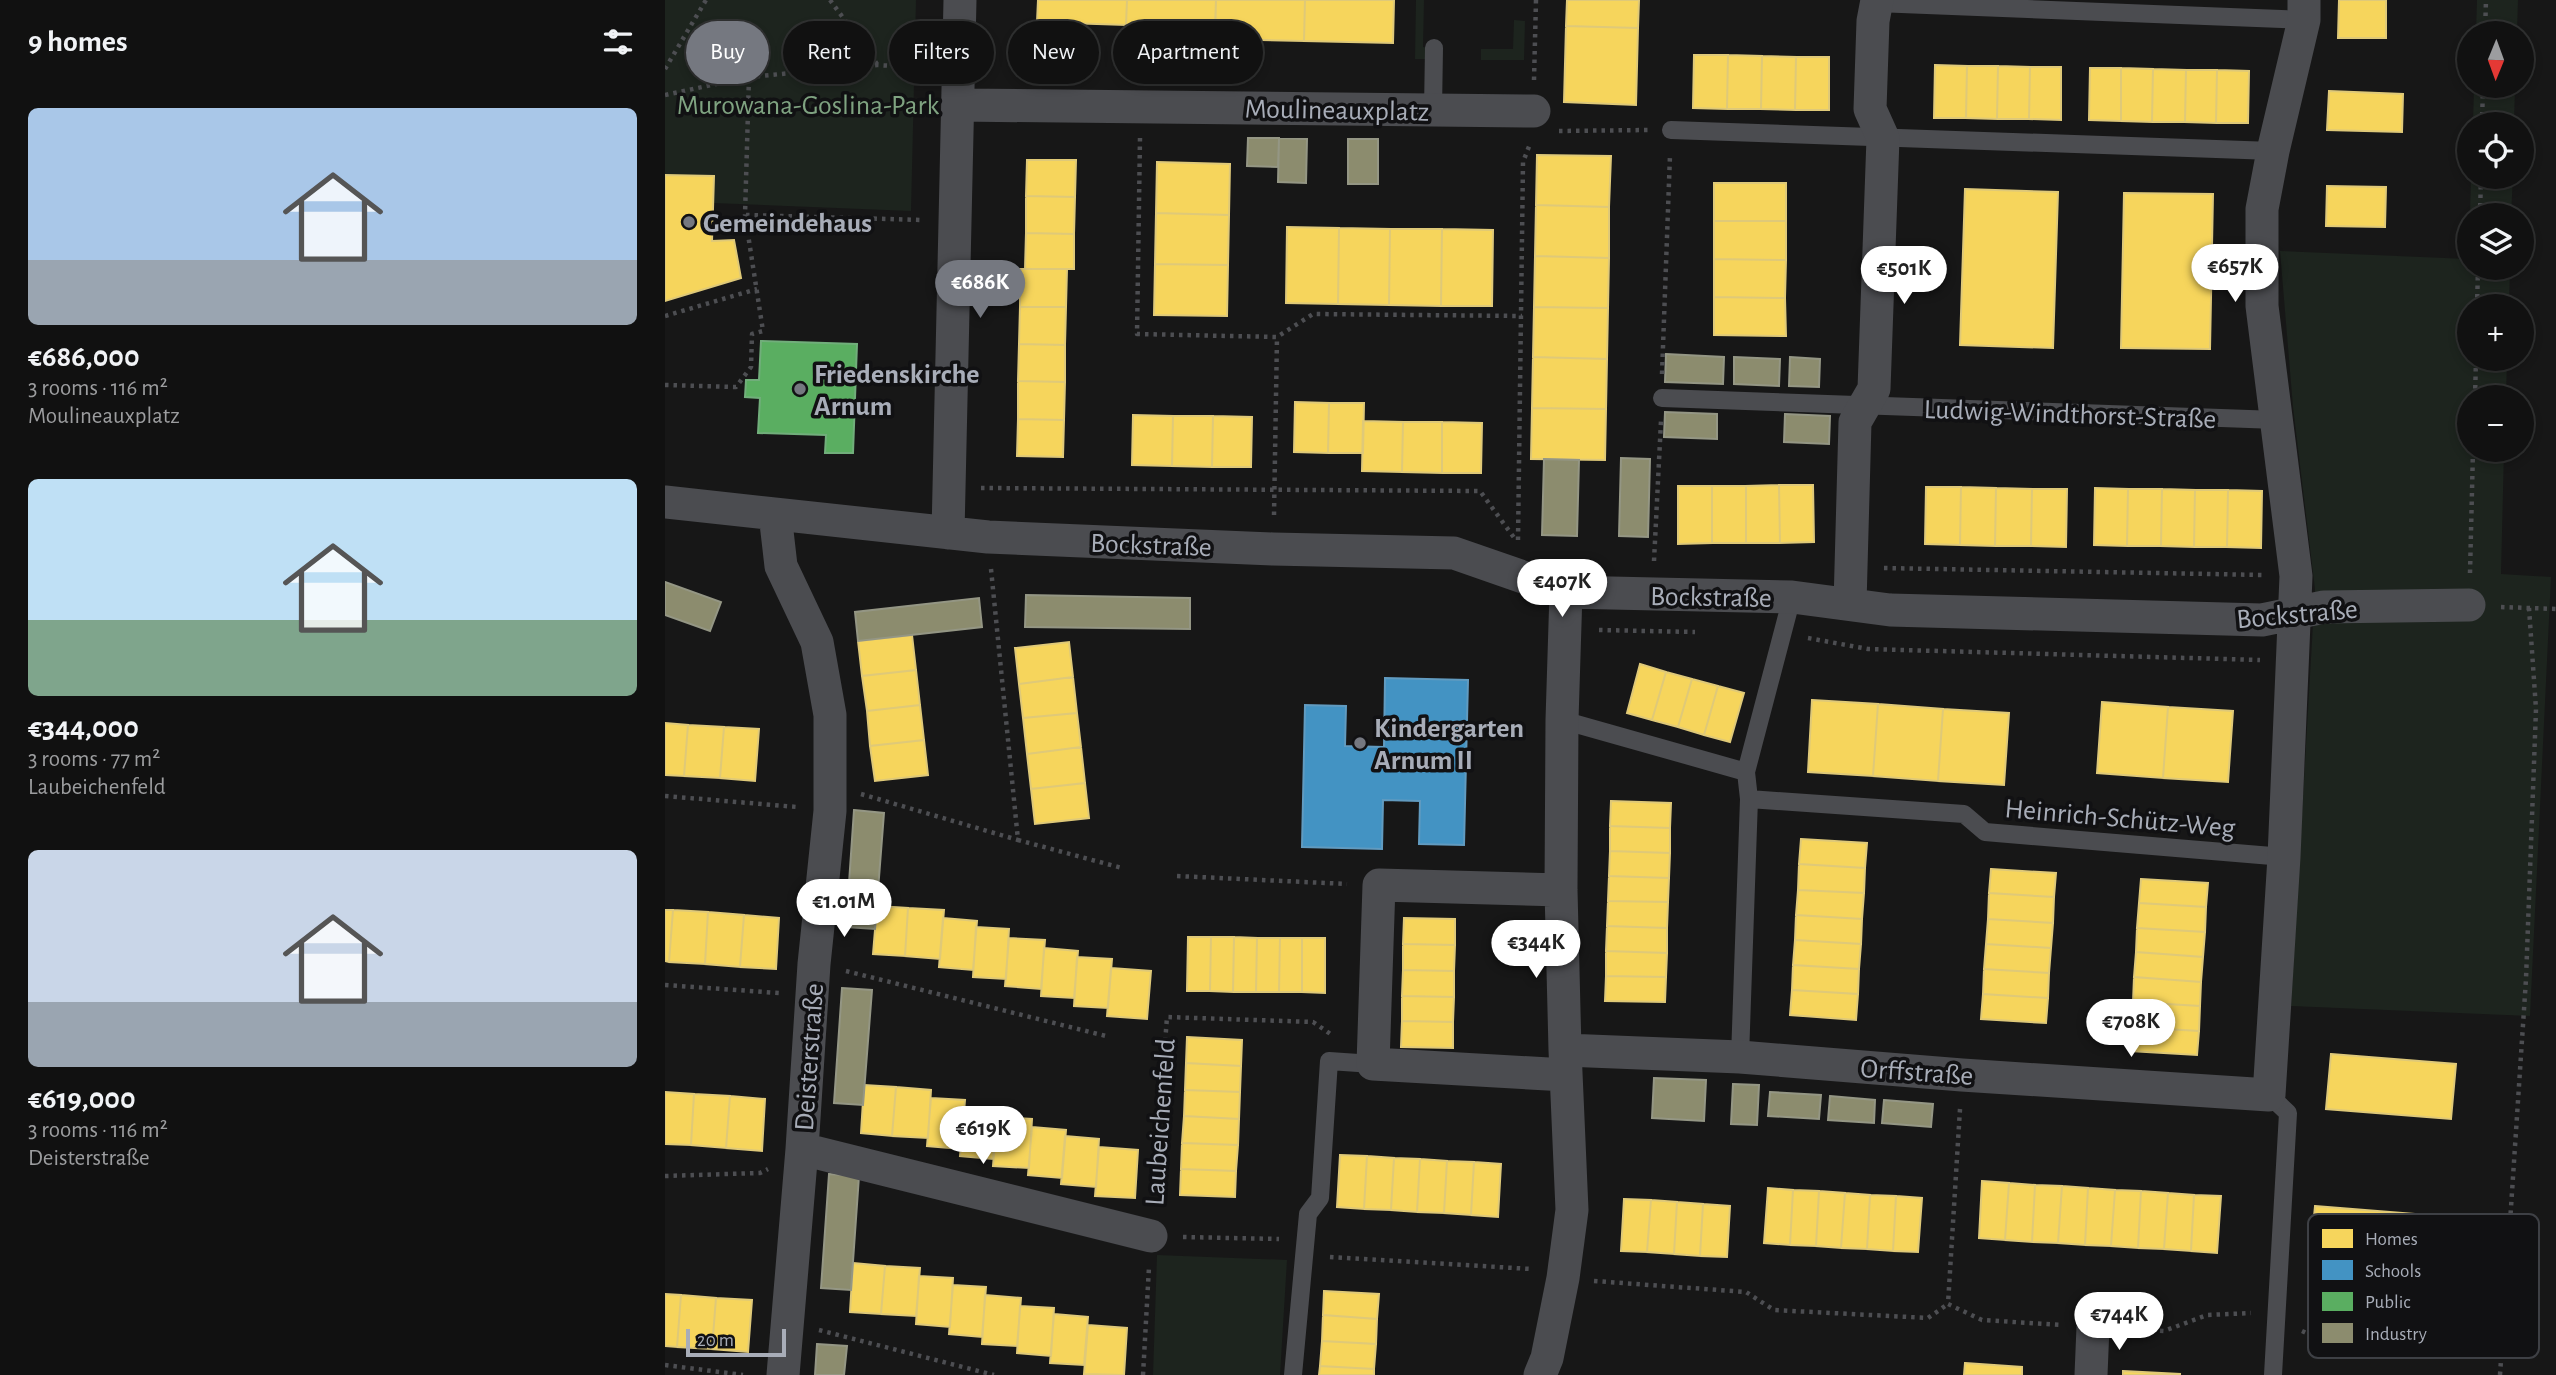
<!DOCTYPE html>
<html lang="en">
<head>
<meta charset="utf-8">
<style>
  :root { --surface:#111; --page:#1e1f1f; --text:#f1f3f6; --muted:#9c9d9f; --line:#303131; --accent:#757880 }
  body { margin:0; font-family:"Alegreya Sans",sans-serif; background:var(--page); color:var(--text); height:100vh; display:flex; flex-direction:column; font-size:26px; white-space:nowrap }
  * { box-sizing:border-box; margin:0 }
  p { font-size:23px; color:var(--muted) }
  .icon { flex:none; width:38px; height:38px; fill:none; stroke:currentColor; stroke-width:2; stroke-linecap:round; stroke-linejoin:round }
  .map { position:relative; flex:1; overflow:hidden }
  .side { display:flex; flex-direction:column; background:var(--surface); width:665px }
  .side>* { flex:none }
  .top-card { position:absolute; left:21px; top:21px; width:665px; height:63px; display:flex; gap:14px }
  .needle { width:46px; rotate:181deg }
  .fabs { position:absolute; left:1792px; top:21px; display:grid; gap:14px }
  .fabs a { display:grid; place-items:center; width:77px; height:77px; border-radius:50%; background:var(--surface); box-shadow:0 4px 10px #0003,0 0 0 2px var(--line); font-size:35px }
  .scale { position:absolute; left:21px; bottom:18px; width:100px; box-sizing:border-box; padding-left:7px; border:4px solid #a8adb8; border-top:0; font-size:19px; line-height:24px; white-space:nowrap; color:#a8adb8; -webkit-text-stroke:5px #111113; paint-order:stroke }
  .price { position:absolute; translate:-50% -60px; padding:0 16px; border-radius:24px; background:#fff; color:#222; font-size:23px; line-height:46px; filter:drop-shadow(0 2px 4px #0008) }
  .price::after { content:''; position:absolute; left:50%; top:42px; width:21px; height:16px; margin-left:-10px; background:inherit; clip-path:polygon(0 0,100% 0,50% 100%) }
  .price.current { background:var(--accent); color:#fff }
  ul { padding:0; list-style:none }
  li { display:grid; align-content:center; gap:14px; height:371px; padding:0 28px }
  li span { display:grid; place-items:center; height:217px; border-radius:10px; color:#555 }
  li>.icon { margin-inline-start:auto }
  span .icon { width:126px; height:126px; fill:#fffc; stroke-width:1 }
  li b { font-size:30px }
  h2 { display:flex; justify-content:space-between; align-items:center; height:84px; padding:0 28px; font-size:30px }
  .tag { padding:0 24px; border-radius:32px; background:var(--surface); box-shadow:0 4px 10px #0003,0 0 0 2px var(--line); font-size:24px; line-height:63px }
  .tag.current { background:var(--accent); color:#fff }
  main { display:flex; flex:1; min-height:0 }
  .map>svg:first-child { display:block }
</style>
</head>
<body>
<main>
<section class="side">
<h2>9 homes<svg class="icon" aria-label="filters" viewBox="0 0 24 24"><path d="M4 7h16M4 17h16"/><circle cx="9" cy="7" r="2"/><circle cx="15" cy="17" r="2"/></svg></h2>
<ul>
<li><span style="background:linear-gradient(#a9c7e8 70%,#9aa5b1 0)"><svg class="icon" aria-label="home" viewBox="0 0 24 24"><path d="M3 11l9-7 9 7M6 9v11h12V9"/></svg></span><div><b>€686,000</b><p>3 rooms · 116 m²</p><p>Moulineauxplatz</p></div></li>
<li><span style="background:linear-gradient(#bfe0f5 65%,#7fa58c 0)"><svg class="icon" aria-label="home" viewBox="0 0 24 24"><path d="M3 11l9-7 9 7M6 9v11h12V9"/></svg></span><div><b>€344,000</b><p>3 rooms · 77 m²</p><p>Laubeichenfeld</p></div></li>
<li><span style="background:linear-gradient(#c9d6e8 70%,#9aa5b1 0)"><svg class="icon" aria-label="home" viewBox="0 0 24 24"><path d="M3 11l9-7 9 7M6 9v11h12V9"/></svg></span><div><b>€619,000</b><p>3 rooms · 116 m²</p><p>Deisterstraße</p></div></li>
</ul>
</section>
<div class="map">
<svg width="1891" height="1375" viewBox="0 0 1891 1375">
  <rect width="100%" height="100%" fill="#171717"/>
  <!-- green -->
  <path fill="#1d241e" d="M0,0h251l-5,211 -198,-8 -48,-28z
    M751,0h8l-1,47 6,1v11h-14z
    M1812,0h41l-1,33h-41z
    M849,20l11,1 -1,39h-43v-11h32z
    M1809,86h41l-1,38h-41z
    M1806,177h42l-2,38h-41z
    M1804,227v41h41l-1,38h-40v53h38l-1,38h-37v53h35l-3,124 50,3 -21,439 -239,-10 24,-417 -22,-182 -13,-156 188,8z
    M492,1255l130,5 -7,115h-127z"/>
  <!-- homes -->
  <path fill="#f6d55c" stroke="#dfc978" stroke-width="2" d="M373,0h89l-1,25 -89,-3z
    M462,0h89l-1,28 -89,-3z
    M551,0h89l-1,41 -89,-2z
    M640,0h89l-1,43 -89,-2z
    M902,0h72l-1,28 -72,-2z
    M1674,0h47v38h-48z
    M901,26l72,2 -2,77 -72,-3z
    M1029,55h34l-1,54 -34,-1z
    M1063,55l34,1 -1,53h-34z
    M1097,56l34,1 -1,53 -34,-1z
    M1131,57h33v53h-34z
    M1270,65l32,1 -1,52h-32z
    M1302,66h31l-1,53 -31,-1z
    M1333,66l32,1 -1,52h-32z
    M1365,67h31v53l-32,-1z
    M1425,68h31v53l-32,-1z
    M1456,68l32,1 -1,53 -31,-1z
    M1488,69l33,1 -1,52h-33z
    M1521,70h31l-1,53 -31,-1z
    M1552,70l32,1 -1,52h-32z
    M1664,91l74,3 -1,38 -75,-2z
    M872,155l74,1 -2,51 -73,-2z
    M362,160h49l-1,37 -49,-1z
    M492,162l73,2 -1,51 -73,-2z
    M0,175l49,1 -2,65 22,-1 7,38 -76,23z
    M1049,183h72v38h-72z
    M1662,186l59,1 -1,40 -59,-1z
    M1300,189l93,3 -5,156 -93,-3z
    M1459,193l89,1 -3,155 -89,-1z
    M361,196l49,1 -1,37 -48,-1z
    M871,205l73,2v51l-74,-2z
    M491,213l73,2 -1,50 -73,-1z
    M1049,221h72v39l-72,-1z
    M622,227l52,1 -1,76 -52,-1z
    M674,228l51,1 -1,76 -51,-1z
    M725,229h52l-1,77 -52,-1z
    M777,229l51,1 -1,76h-51z
    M361,233l48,1v35h-49z
    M870,256l74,2 -1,50 -74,-1z
    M1049,259l72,1 -1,38 -71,-1z
    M490,264l73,1 -1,51 -73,-1z
    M355,269h47l-1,38h-46z
    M1049,297l71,1 1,38 -72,-1z
    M355,307h46l-1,38 -46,-1z
    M869,307l74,1 -1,51 -74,-2z
    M354,344l46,1v37l-47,-1z
    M868,357l74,2 -1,50 -74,-1z
    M353,381l47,1 -1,38 -46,-1z
    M630,402l34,1 -1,50 -34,-1z
    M664,403h35l-1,50h-35z
    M867,408l74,1 -1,51 -74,-1z
    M468,415l40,1 -1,50 -40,-1z
    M508,416h40l-1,51 -40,-1z
    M548,416l39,1 -1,50h-39z
    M353,419l46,1 -1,37 -46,-1z
    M698,421l40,1 -1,50 -40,-1z
    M738,422h39v51l-40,-1z
    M777,422l40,1 -1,50h-39z
    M1114,485l1,58h-34v-57z
    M1114,485h34l1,57 -34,1z
    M1013,486h34v57l-34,1z
    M1047,486h34v57h-34z
    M1261,487h35l-1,58 -35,-1z
    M1296,487l35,1 -1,58 -35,-1z
    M1331,488l36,1 -1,57h-36z
    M1430,488l33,1 -1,57 -33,-1z
    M1367,489h35l-1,58 -35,-1z
    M1463,489h34l-1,57h-34z
    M1497,489l33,1 -1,57 -33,-1z
    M1530,490h33l-1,57h-33z
    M1563,490l34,1 -1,57 -34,-1z
    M247,635l4,35 -54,6 -4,-35z
    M404,642l4,35 -54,7 -4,-36z
    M975,664l26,8 -14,48 -25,-7z
    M251,670l4,35 -53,6 -5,-35z
    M1001,672l26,7 -14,48 -26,-7z
    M408,677l4,36 -54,5 -4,-34z
    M1027,679l26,7 -14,49 -26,-8z
    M1053,686l26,7 -14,49 -26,-7z
    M1147,700l66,4 -5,72 -65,-4z
    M1437,702l66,5 -5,71 -66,-5z
    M1213,704l65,5 -5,72 -65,-5z
    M255,705l4,35 -54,6 -3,-35z
    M1503,707l65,4 -5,71 -65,-4z
    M1278,709l66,4 -5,72 -66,-4z
    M412,713l4,34 -54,7 -4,-36z
    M0,723l23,2 -4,51 -19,-1z
    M23,725l36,2 -4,51 -36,-2z
    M59,727l35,2 -4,52 -35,-3z
    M259,740l4,35 -53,6 -5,-35z
    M416,747l4,36 -54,6 -4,-35z
    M420,783l4,35 -54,6 -4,-35z
    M946,801l60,2 -1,25 -60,-2z
    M945,826l60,2v25l-60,-2z
    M1136,839l66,4 -2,25 -66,-4z
    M945,851l60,2 -1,25 -60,-2z
    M1134,864l66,4 -1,25 -66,-3z
    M1326,869l65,4 -2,24 -65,-4z
    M944,876l60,2 -1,24 -60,-1z
    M1476,879l67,4 -2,24 -67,-4z
    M1133,890l66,3 -2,26 -66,-4z
    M1324,893l65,4 -1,26 -65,-4z
    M943,901l60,1 -1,26 -60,-2z
    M1474,903l67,4 -1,25 -68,-4z
    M212,906l31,2 -3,48 -32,-2z
    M243,908l36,2 -4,49 -35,-3z
    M0,910h8l-4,52 -4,-1z
    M8,910l35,2 -3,52 -36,-2z
    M43,912l36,3 -4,52 -35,-3z
    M79,915l35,3 -3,51 -36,-2z
    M1131,915l66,4 -1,25 -66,-4z
    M278,918l34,3 -4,49 -34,-3z
    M739,918l51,1v26l-52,-1z
    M1323,919l65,4 -2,25 -65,-4z
    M942,926l60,2v25l-61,-2z
    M311,927l33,2 -3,50 -33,-2z
    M1472,928l68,4 -2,25 -67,-5z
    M523,937h23l-1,54h-23z
    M546,937h23l-1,55 -23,-1z
    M569,937l23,1 -1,54h-23z
    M344,938l36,2 -4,49 -36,-3z
    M592,938h23l-1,54h-23z
    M615,938h22v54h-23z
    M637,938h23v55l-23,-1z
    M1130,940l66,4 -2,25 -66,-4z
    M738,944l52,1 -1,26 -51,-1z
    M1321,944l65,4 -2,25 -65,-4z
    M379,948l34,3 -4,47 -33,-2z
    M941,951l61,2 -1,24 -60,-1z
    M1471,952l67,5 -2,25 -67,-5z
    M412,957l35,2 -4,49 -34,-2z
    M1128,965l66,4 -1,25 -66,-4z
    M446,968l40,3 -4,48 -40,-3z
    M1319,969l65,4 -1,25 -65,-4z
    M738,970l51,1v26l-52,-1z
    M941,976l60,1 -1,25 -60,-1z
    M1469,977l67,5 -1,24 -67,-4z
    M1127,990l66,4 -2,26 -66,-5z
    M1318,994l65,4 -2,25 -65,-4z
    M737,996l52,1 -1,25 -51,-1z
    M1468,1002l67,4 -1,25 -68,-4z
    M737,1021l51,1v26l-52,-1z
    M1466,1027l68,4 -2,24 -67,-4z
    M522,1037l55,3 -1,26 -55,-3z
    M1666,1054l125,10 -5,55 -125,-10z
    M521,1063l55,3 -1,26 -55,-2z
    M199,1085l32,2 -4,49 -31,-3z
    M231,1087l35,3 -3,48 -36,-2z
    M520,1090l55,2 -1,27 -55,-3z
    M0,1092l29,2 -3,51 -26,-1z
    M29,1094l36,2 -4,52 -35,-3z
    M65,1096l35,3 -3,52 -36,-3z
    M266,1098l34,2 -4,49 -34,-3z
    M299,1107l33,2 -4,50 -33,-3z
    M519,1116l55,3 -1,26 -56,-2z
    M332,1117l35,2 -3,49 -36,-2z
    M367,1127l34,3 -4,48 -34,-3z
    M400,1136l34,3 -3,48 -35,-3z
    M517,1143l56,2 -2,26 -55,-2z
    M434,1147l39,3 -3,48 -40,-2z
    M675,1155l27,1 -3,53 -27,-2z
    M702,1156l27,2 -3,52 -27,-1z
    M729,1158l26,1 -3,53 -26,-2z
    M755,1159l27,2 -3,52 -27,-1z
    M782,1161l27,1 -3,53 -27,-2z
    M809,1162l27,2 -3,53 -27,-2z
    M516,1169l55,2 -1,26 -55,-2z
    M1317,1181l27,2 -4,57 -26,-2z
    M1344,1183l26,2 -3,57 -27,-2z
    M1370,1185l27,1 -4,57 -26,-1z
    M1397,1186l26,2 -3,57 -27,-2z
    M1103,1188l25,2 -3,55 -26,-2z
    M1423,1188l27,2 -4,56 -26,-1z
    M1128,1190l26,1 -3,55 -26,-1z
    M1450,1190l26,1 -3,57 -27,-2z
    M1154,1191l26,2 -4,55 -25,-2z
    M1476,1191l27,2 -4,56 -26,-1z
    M1180,1193l25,2 -3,54 -26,-1z
    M1503,1193l26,2 -3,56 -27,-2z
    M1205,1195l26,1 -3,55 -26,-2z
    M1529,1195l27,1 -4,57 -26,-2z
    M1231,1196l26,2 -4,54 -25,-1z
    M959,1199l27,1 -4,52 -26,-1z
    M986,1200l26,2 -3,52 -27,-2z
    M1012,1202l26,2 -3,52 -26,-2z
    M1038,1204l27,2 -3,51 -27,-1z
    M1650,1206l124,10 -4,55 -125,-11z
    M188,1263l32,3 -4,48 -31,-2z
    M220,1266l35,2 -4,48 -35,-2z
    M254,1276l34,2 -3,49 -34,-3z
    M288,1285l33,2 -4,50 -33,-3z
    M659,1291l55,3 -2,25 -54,-4z
    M0,1294l16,1 -4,52 -12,-1z
    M16,1295l35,3 -4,51 -35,-2z
    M320,1295l36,3 -4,48 -35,-2z
    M51,1298l36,2 -4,52 -36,-3z
    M355,1306l34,2 -3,48 -34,-3z
    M389,1314l34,3 -4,48 -34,-2z
    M658,1315l54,4 -1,25 -54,-3z
    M423,1325l39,3 -3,47 -40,-1z
    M657,1341l54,3 -2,25 -54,-3z
    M1300,1363l57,4v8h-58z
    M655,1366l54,3v6h-55z
    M1458,1371l58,3 -58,1z"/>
  <!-- schools -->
  <path fill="#4393c3" stroke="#619bc0" stroke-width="2" d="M720,678l83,2 -4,165 -45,-1 1,-43 -37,-1 -1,49 -80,-2 3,-142 41,1 -1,40 39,1z"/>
  <!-- public -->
  <path fill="#5aae61" stroke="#71ae7b" stroke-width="2" d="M96,341l96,3 -4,109h-28l1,-18 -68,-2 2,-35 -15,-1 1,-17h13z"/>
  <!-- industry -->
  <path fill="#8c8c6e" stroke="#949684" stroke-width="2" d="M583,138h31l-1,29 -31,-1z
    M614,138l28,1 -1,44 -28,-1z
    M683,139h30v45h-30z
    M1001,354l58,3 -1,27 -58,-2z
    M1069,357l46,2 -1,27 -45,-2z
    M1125,357l30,2 -1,28 -30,-1z
    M1000,412l52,2v25l-53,-2z
    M1120,414l45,2 -1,28 -45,-2z
    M956,458l29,1 -2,78 -29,-1z
    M879,459l35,1 -2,76 -35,-1z
    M0,582l56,20 -11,29 -45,-16z
    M361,595l164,3v31l-165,-2z
    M314,598l3,29 -124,14 -3,-29z
    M189,810l30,3 -9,116 -29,-2z
    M177,988l30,2 -9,115 -29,-2z
    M989,1078l52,2 -2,41 -52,-3z
    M1068,1084l26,1 -2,40 -26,-1z
    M1105,1092l51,3 -2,24 -51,-3z
    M1165,1096l45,4 -1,23 -46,-3z
    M1219,1100l49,4 -2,23 -49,-4z
    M164,1174l30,2 -8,114 -30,-2z
    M152,1344l30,2 -3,29h-29z"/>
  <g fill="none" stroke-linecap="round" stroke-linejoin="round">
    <!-- path -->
    <path stroke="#4d4e52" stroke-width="4.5" stroke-dasharray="3.5 5" stroke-linecap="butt" d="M165,0l47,64
      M1820,33l1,-33
      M0,69l41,-69
      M869,80l2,-80
      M0,95l84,-18 128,-12 50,3
      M1817,124l1,-38
      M894,131l90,-1
      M475,138l-3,196 140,3 36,-23 209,2
      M81,215l176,5
      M1815,215l1,-38
      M1812,306l1,-38
      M0,316l92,-27
      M997,374l8,-219
      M0,385l71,2 15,-20 1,-33 11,-3 -18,-116 4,-138
      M1810,397l1,-38
      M316,488l499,3 35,48
      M609,515l3,-178
      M853,540l5,-378 7,-18
      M989,561l7,-140
      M1219,568l379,7
      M326,569l27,271 104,28
      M1805,573l3,-123
      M1836,607l55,2
      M934,630l96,2
      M1143,638l60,11 392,11
      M196,794l157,46
      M0,796l132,11
      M512,876l170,8
      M181,971l260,65
      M0,985l114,8
      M1295,1109l-12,195 34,16 80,5
      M0,1176l95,-3 8,-4
      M488,1202l14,-185 146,5 19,13
      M518,1237l96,2
      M665,1257l201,12
      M929,1281l152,11 28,18 154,8 20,-14
      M1461,1329l38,2 43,-16 44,-2
      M154,1330l175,45
      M1637,1331l17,8 125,6 60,-23
      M0,1365l78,10
      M478,1375l6,-108
      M1835,1375l26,-396 10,-270 -7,-101"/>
    <!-- lane -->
    <path stroke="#4b4c50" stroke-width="18" d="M1211,3l428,17
      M768,110l1,-62
      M1006,130l602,21
      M997,398l615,22
      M897,720l184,52 3,27 -9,258
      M1081,772l46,-175
      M1084,799l215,15 21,18 299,25
      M1604,1095l19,18 -15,262
      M628,1375l15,-161 12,-16 9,-137 44,3"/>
    <!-- street -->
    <path stroke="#4b4c50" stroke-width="33" d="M293,105l576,6
      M0,502l323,35 285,12 181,4 112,39 226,5 98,13 372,10 62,-13 145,-2
      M110,514l6,52 36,76 13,73v96l-16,153 -12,185 -19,226
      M283,533l12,-533
      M1185,604l5,-182 19,-33 9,-251 -13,-29 3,-88 4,-21
      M896,890l-182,-5 -6,179 193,11
      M900,1050l175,7 222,18 307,20 15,-238 12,-281 -34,-270v-97l11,-58 31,-131v-20
      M137,1149l349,87
      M875,1375l7,-17 16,-80 9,-68 -7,-160 -4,-160 1,-170 4,-128
      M1426,1375l2,-48"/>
  </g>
  <!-- markers -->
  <g fill="#757880" stroke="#111113" stroke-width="2.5">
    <circle cx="24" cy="222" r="7"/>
    <circle cx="135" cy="389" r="7"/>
    <circle cx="695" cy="743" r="7"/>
  </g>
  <g text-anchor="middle" stroke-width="7" stroke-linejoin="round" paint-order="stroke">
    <!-- park labels -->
    <g font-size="28" fill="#7fa381" stroke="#111113">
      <text x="143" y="114">Murowana-Goslina-Park</text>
    </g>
    <!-- street labels -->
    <g font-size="28" fill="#a8adb8" stroke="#111113">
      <text transform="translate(672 109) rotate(1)" y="10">Moulineauxplatz</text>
      <text transform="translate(1405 413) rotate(2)" y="10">Ludwig-Windthorst-Straße</text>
      <text transform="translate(486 544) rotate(2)" y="10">Bockstraße</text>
      <text transform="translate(1046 596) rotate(1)" y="10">Bockstraße</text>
      <text transform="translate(1632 613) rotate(-5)" y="10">Bockstraße</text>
      <text transform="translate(1455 817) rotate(5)" y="10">Heinrich-Schütz-Weg</text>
      <text transform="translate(143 1057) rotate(-86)" y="10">Deisterstraße</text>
      <text transform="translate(1252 1071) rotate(4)" y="10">Orffstraße</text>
      <text transform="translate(494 1122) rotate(-86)" y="10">Laubeichenfeld</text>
    </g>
    <!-- poi labels -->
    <g font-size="28" font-weight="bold" fill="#a8adb8" stroke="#111113" text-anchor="start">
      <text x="38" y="232">Gemeindehaus</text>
      <text x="149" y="383">Friedenskirche<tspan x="149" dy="32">Arnum</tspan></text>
      <text x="709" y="737">Kindergarten<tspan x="709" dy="32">Arnum II</tspan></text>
    </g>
  </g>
  <!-- legend -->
  <rect x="1643" y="1214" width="231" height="144" rx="10" fill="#111113" stroke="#3e4045" stroke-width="2"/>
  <rect x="1657" y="1229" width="31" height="19" fill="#f6d55c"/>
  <rect x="1657" y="1260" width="31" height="20" fill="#4393c3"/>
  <rect x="1657" y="1292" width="31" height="19" fill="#5aae61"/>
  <rect x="1657" y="1323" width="31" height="20" fill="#8c8c6e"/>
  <g font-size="19" fill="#a8adb8">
    <text x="1700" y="1245">Homes</text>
    <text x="1700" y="1277">Schools</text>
    <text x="1700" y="1308">Public</text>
    <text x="1700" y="1340">Industry</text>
  </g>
</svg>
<div class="fabs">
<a><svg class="needle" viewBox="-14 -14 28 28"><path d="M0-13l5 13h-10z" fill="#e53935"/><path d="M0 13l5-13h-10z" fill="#9c9d9f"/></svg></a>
<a><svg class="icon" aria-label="locate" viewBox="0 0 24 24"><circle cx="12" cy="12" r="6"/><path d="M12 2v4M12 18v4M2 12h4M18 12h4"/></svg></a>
<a><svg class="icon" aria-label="layers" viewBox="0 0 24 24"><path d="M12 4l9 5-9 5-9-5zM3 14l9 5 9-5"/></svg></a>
<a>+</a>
<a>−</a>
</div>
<div class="scale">20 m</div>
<b class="price" style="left:1570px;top:304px">€657K</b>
<b class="price" style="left:1239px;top:306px">€501K</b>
<b class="price current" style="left:315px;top:320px">€686K</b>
<b class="price" style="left:897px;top:619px">€407K</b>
<b class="price" style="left:179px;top:939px">€1.01M</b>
<b class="price" style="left:871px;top:980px">€344K</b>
<b class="price" style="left:1466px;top:1059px">€708K</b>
<b class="price" style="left:318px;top:1166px">€619K</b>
<b class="price" style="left:1454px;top:1352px">€744K</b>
<div class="top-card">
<a class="tag current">Buy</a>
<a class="tag">Rent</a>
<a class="tag">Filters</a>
<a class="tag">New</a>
<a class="tag">Apartment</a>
</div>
</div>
</main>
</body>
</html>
